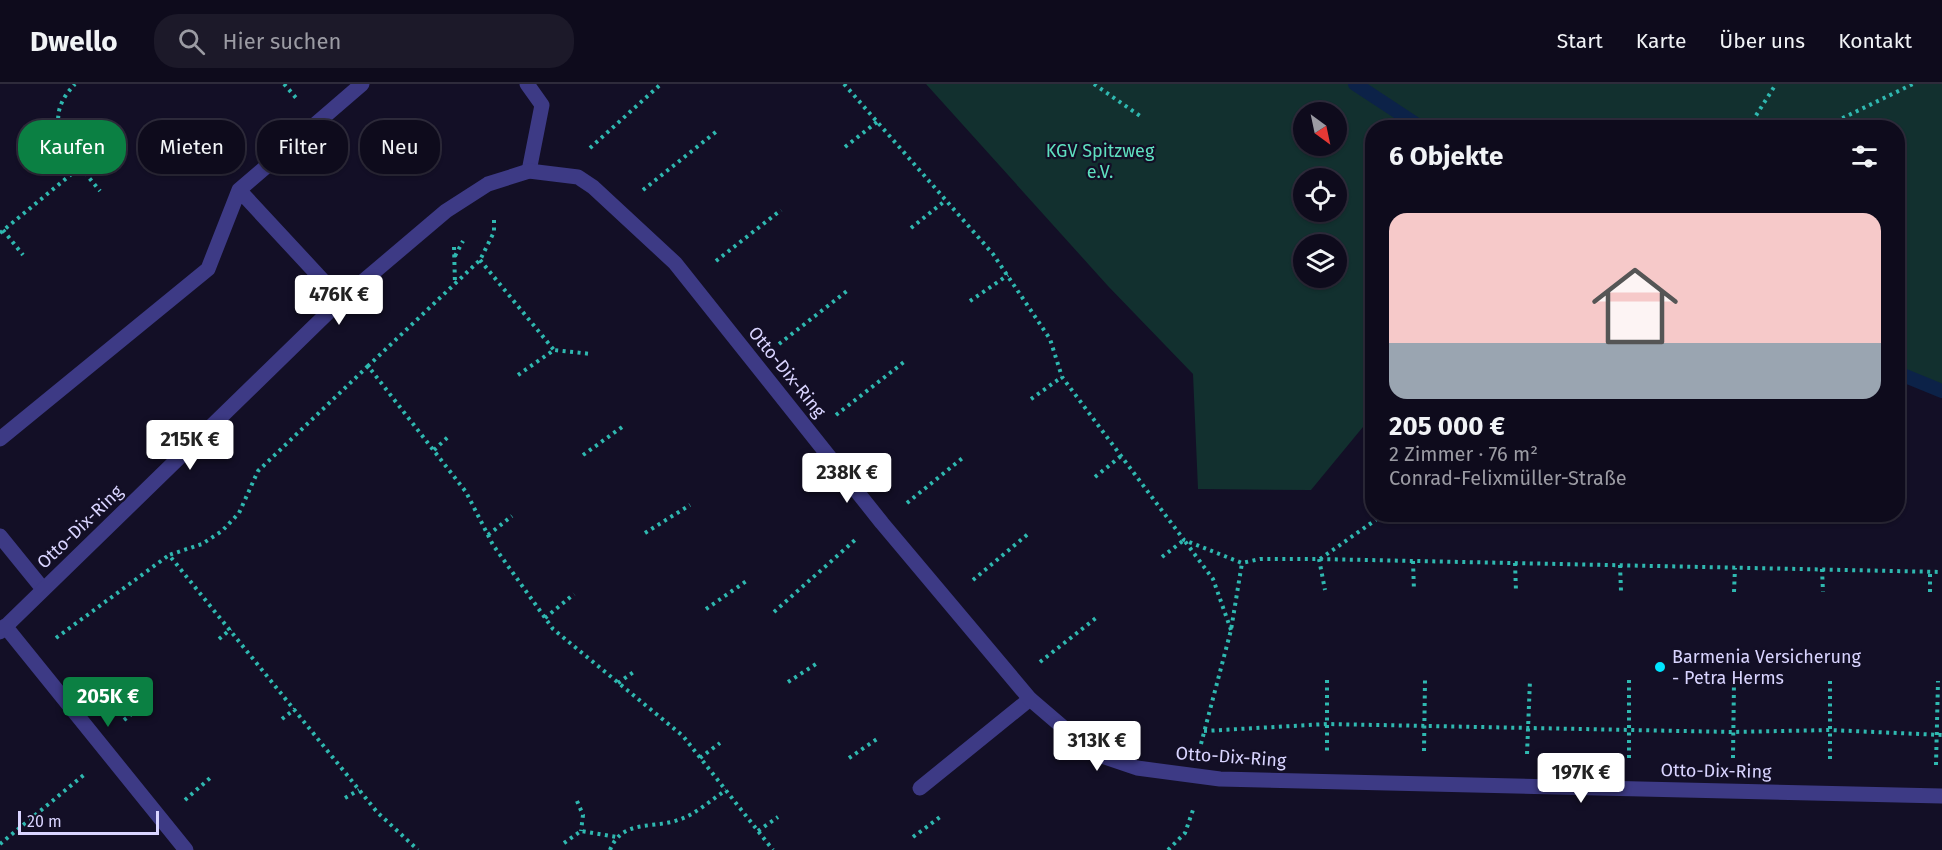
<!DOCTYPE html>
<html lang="de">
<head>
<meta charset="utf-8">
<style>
  :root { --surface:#0e0b1c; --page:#1c1929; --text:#f1f3f6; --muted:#9b9ba3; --line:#2e2b3b; --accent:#0b8043 }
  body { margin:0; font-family:"Fira Sans",sans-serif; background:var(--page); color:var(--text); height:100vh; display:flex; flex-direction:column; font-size:22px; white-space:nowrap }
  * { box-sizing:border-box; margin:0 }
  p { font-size:20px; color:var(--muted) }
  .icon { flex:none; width:33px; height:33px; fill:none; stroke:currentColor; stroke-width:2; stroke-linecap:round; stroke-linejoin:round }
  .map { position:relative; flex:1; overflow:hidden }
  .panel { position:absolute; left:1365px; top:36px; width:540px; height:402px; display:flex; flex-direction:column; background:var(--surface); border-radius:24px; box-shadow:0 2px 4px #0004,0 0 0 2px var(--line) }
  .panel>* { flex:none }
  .banner { position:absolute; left:18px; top:36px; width:570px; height:54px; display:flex; gap:12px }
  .needle { width:39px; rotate:147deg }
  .controls { position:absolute; left:1293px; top:18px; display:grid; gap:12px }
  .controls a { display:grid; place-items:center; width:54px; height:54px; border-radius:50%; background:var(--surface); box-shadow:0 2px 4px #0004,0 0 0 2px var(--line); font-size:30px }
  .scale { position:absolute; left:18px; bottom:15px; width:141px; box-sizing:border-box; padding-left:6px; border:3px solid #d9d4ff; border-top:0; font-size:16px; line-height:21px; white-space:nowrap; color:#d9d4ff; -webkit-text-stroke:4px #130f26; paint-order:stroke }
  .price { position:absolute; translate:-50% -51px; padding:0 14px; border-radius:6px; background:#fff; color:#222; font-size:20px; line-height:39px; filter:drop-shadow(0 2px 3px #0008) }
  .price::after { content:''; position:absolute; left:50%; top:36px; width:18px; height:14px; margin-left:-9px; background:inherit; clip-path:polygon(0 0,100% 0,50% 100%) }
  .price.on { background:var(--accent); color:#fff }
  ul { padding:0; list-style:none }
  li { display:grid; align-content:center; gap:12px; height:318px; padding:0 24px }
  li span { display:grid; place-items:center; height:186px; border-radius:18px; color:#555 }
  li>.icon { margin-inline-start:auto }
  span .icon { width:108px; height:108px; fill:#fffc; stroke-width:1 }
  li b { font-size:26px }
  h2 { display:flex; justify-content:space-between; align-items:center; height:72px; padding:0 24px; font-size:26px }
  .chip { padding:0 21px; border-radius:24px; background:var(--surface); box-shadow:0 2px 4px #0004,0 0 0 2px var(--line); font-size:21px; line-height:54px }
  .chip.on { background:var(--accent); color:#fff }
  header { display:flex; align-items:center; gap:36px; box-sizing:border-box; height:84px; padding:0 30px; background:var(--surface); border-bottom:2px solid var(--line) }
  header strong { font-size:28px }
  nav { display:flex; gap:33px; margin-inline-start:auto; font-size:21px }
  .search { width:420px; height:54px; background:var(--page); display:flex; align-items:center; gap:15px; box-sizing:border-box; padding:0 21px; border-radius:24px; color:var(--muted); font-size:22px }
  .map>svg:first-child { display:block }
</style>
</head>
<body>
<header>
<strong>Dwello</strong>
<div class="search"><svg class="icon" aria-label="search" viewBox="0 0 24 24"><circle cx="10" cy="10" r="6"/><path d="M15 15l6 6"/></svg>Hier suchen</div>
<nav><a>Start</a><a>Karte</a><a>Über uns</a><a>Kontakt</a></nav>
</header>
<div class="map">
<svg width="1942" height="766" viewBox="0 0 1942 766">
  <rect width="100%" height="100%" fill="#130f26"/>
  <!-- green -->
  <path fill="#12302f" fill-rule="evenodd" d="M926,0h1016v303l-44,-18v-241h-526v288l-61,74 -113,-1 -5,-115 -85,-88zM1304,28h32v34h-32zM1336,94v34h-32v-34zM1336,160v34h-32v-34z"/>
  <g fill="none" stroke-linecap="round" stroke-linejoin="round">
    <!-- stream -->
    <path stroke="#0c2248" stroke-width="14" d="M1355,0l67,44
      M1898,289l44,18"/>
    <!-- path -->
    <path stroke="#2fb8b0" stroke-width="4" stroke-dasharray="3 4.5" stroke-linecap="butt" d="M284,0l13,15
      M844,0l149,170 57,85 12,38 122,163 58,23 18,-4h59l623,13
      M1094,0l49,34
      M1748,44l28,-44
      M1822,44l91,-44
      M211,60l15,14
      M845,63l32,-25
      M590,64l71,-64
      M80,83l20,24
      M643,106l74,-59
      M494,136v12l-14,28 -112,106 98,126 27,53 60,84 130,107 90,114
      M911,144l35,-28
      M3,146l20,25
      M0,149l80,-66c-21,-29 -34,-53 -5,-83
      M454,163l1,37
      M455,172l8,-15
      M480,176l74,90
      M716,177l65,-51
      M970,217l38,-26
      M779,260l68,-53
      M368,282l-110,105 -19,42 -17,18 -20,13 -33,11 208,257 41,38
      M518,291l36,-25 37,4
      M1031,315l31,-22
      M836,331l68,-53
      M434,366l14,-13
      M583,371l39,-28
      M1095,393l26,-21
      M907,419l58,-47
      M645,449l45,-28
      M488,451l24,-19
      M1162,473l22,-17 29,39 18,51
      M1319,475l6,31
      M1320,475l64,-45
      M1413,477l1,30
      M1515,479l1,28
      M1620,481l1,26
      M1822,485l1,23
      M973,496l55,-46
      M1734,508l1,-24
      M1930,508v-20
      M706,525l42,-29
      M774,528l81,-72
      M545,534l29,-24
      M56,554l113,-83
      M219,555l12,-10
      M1040,578l56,-44
      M1327,596v71
      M1830,597v80
      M788,598l28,-18
      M618,599l17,-12
      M282,635l13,-10
      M124,636l25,-20
      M1204,647l123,-7 406,8 97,-2 112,5
      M1201,660l30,-114 11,-67
      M1424,667l1,-71
      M1527,670l3,-74
      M700,674l20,-15
      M849,674l28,-19
      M1629,674v-78
      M1733,674l1,-77
      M1936,681l2,-84
      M345,714l14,-8
      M185,716l25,-22
      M577,717l6,14 -2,16
      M758,747l20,-14
      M913,753l27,-20
      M564,759l17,-12 36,6
      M0,760l85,-70
      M610,766c12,-31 43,-21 68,-30 17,-5 33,-20 48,-30
      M1168,766l17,-17 9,-26"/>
    <!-- lane -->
    <path stroke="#3d3a85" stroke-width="15" d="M527,0l15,21 -13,66
      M239,106l102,110
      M0,355l208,-170 31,-79 123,-106
      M0,452l43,53
      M920,704l110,-89"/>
    <!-- street -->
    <path stroke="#3d3a85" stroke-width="15" d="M5,542l181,224
      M0,548l341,-332 105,-89 42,-27 41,-13 49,6 15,10 82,76 207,260 148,176 63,54 44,15 83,11 722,17"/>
  </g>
  <!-- markers -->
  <circle fill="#00e5ff" stroke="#130f26" stroke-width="2" cx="1660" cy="583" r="6"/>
  <g text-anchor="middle" stroke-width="4.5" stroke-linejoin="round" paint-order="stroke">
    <!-- park labels -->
    <g font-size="18" fill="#5fe0c0" stroke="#130f26">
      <text x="1100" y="73">KGV Spitzweg<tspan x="1100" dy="21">e.V.</tspan></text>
    </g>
    <!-- street labels -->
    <g font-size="18" fill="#d9d4ff" stroke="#130f26">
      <text transform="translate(787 288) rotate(51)" y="6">Otto-Dix-Ring</text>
      <text transform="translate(80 443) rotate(-44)" y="6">Otto-Dix-Ring</text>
      <text transform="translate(1231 673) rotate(4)" y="6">Otto-Dix-Ring</text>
      <text transform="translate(1716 687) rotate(1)" y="6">Otto-Dix-Ring</text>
    </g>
    <!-- poi labels -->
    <g font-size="18" fill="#d9d4ff" stroke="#130f26" text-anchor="start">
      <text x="1672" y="579">Barmenia Versicherung<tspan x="1672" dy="21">- Petra Herms</tspan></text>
    </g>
  </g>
</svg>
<div class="controls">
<a><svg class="needle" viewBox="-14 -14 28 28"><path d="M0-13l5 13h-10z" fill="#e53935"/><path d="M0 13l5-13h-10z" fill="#9b9ba3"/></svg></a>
<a><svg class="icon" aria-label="locate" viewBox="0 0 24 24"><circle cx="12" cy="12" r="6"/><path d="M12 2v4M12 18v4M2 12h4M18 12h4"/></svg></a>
<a><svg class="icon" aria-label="layers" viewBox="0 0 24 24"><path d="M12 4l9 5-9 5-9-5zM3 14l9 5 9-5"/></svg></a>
</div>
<div class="scale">20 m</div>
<b class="price" style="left:339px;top:242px">476K €</b>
<b class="price" style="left:190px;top:387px">215K €</b>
<b class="price" style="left:847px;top:420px">238K €</b>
<b class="price on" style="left:108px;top:644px">205K €</b>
<b class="price" style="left:1097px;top:688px">313K €</b>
<b class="price" style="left:1581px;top:720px">197K €</b>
<div class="banner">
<a class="chip on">Kaufen</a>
<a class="chip">Mieten</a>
<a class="chip">Filter</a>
<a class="chip">Neu</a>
</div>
<section class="panel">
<h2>6 Objekte<svg class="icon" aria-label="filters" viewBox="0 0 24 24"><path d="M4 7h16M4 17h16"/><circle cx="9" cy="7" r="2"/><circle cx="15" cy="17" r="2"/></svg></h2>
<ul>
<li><span style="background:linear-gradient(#f6c9c9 70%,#9aa5b1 0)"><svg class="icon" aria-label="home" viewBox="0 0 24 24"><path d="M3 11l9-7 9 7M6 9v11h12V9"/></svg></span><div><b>205 000 €</b><p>2 Zimmer · 76 m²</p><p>Conrad-Felixmüller-Straße</p></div></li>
</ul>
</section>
</div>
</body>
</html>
